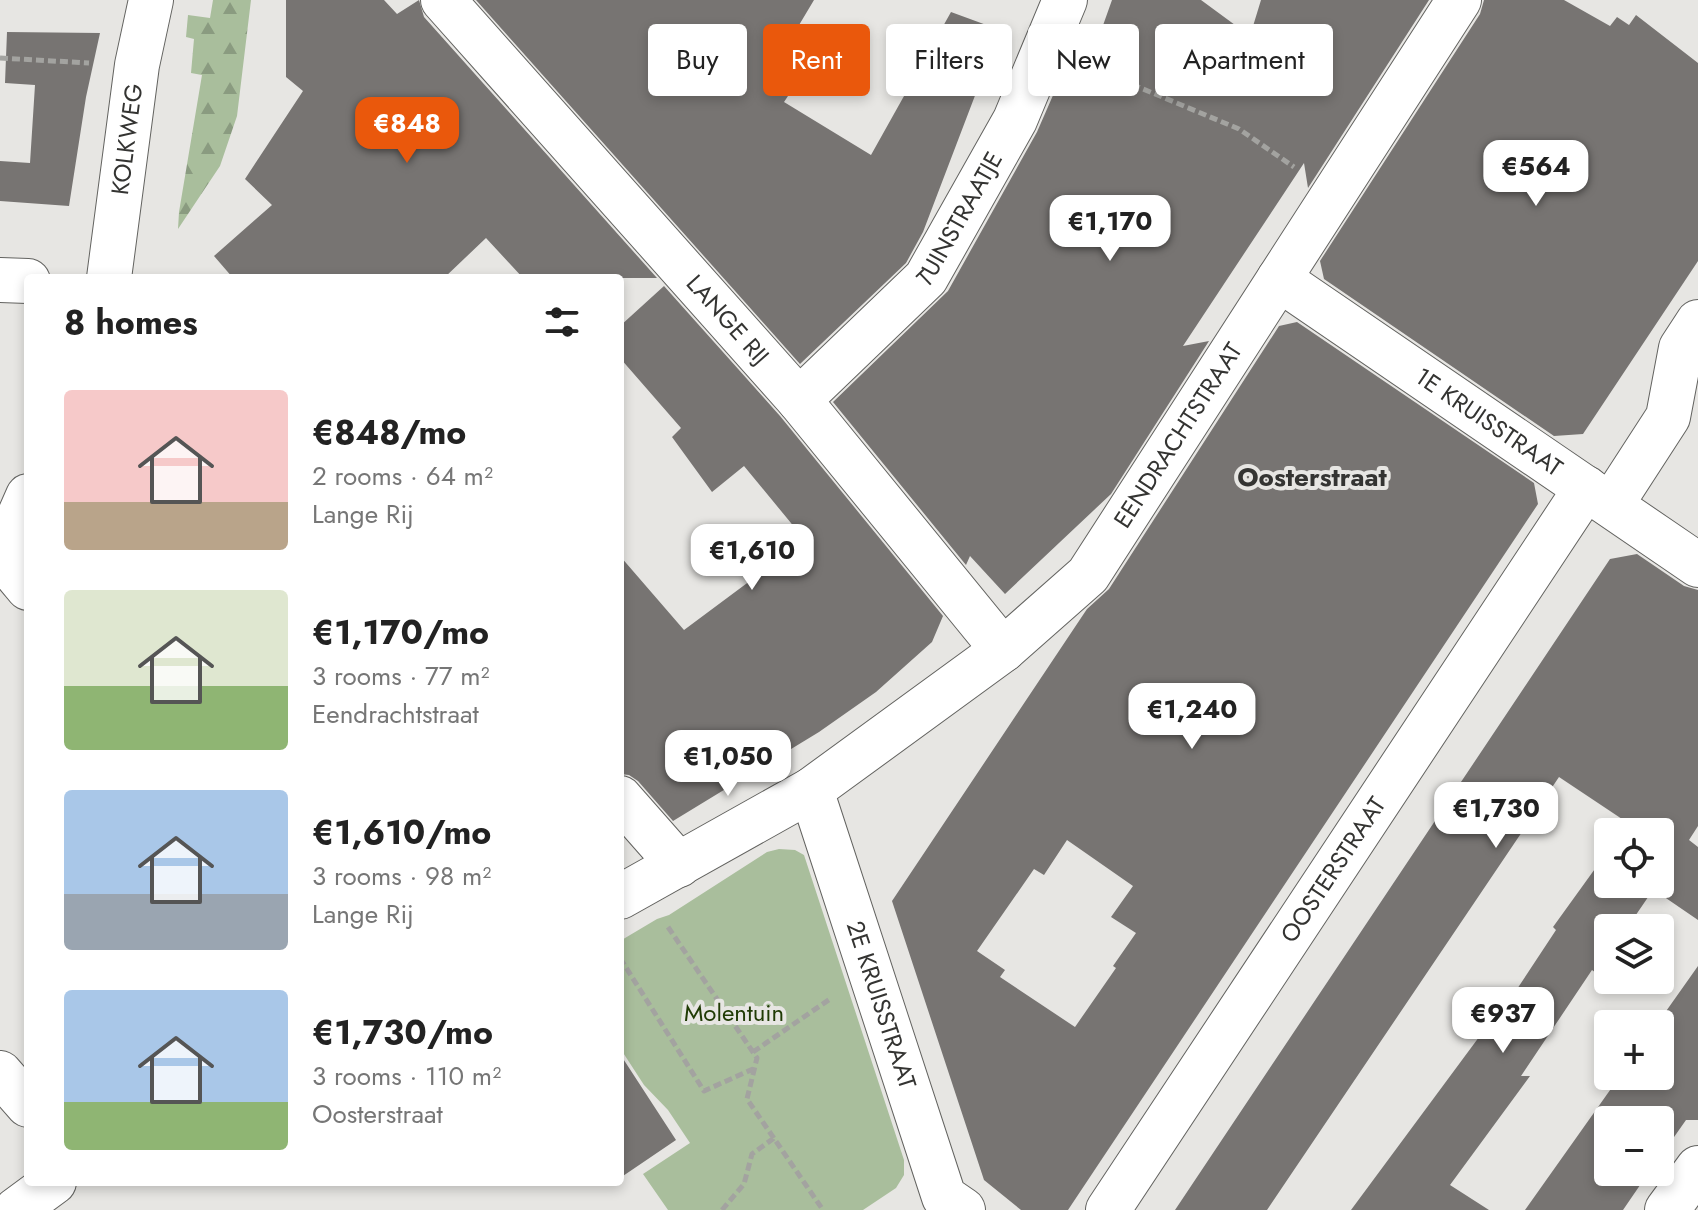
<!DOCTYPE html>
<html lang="en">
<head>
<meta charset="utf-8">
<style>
  :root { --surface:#fff; --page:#f2f2f2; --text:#222; --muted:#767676; --accent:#ea580c }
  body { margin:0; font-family:Jost,sans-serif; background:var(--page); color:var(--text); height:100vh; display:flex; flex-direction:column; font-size:30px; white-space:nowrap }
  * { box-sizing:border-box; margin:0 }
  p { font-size:26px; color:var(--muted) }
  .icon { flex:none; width:44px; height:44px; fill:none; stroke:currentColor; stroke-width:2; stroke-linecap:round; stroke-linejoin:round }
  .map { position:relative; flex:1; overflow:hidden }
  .side { position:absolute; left:24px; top:274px; width:600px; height:912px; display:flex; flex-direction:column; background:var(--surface); border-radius:8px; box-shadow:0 4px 12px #0003 }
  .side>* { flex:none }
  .banner { position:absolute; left:648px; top:24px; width:760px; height:72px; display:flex; gap:16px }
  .tools { position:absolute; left:1594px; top:818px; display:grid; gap:16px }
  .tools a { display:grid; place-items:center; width:80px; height:80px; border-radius:8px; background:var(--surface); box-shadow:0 4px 12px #0003; font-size:40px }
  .price { position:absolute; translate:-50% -68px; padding:0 18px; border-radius:16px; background:#fff; color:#222; font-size:26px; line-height:52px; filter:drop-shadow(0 2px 4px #0008) }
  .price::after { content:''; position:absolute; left:50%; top:48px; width:24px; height:18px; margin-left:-12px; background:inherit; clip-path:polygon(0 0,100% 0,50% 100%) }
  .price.current { background:var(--accent); color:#fff }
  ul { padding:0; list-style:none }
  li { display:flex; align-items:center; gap:24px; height:200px; padding:0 40px }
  li span { display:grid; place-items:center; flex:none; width:224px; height:160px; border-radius:8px; color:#555 }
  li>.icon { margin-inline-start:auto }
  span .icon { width:96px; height:96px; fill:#fffc; stroke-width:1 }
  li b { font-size:34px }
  h2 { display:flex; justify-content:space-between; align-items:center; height:96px; padding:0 40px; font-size:34px }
  .pill { padding:0 28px; border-radius:8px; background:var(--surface); box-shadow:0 4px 12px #0003; font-size:28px; line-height:72px }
  .pill.current { background:var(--accent); color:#fff }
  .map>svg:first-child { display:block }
</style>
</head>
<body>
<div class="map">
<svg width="1698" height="1210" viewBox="0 0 1698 1210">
  <defs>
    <pattern id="forest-firs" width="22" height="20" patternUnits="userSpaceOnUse" patternTransform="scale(2)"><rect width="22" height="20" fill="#a9be9c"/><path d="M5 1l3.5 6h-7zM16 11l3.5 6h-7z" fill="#8a9b80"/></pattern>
  </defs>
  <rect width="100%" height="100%" fill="#e7e6e3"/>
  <!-- forest -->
  <path fill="url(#forest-firs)" d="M213,0h38l-14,116 -17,50 -42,63 1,-17 23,-137 -11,-2 3,-34 -8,-2 2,-22 22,3z"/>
  <!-- garden -->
  <path fill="#a9be9c" d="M779,849l16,1 9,5 100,305v15l-8,13 -33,22h-195l-25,-36 47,-31 -22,-33 -24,-25 -24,-37v-107l37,-22 12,-4 98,-63z"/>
  <!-- building -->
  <path fill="#777472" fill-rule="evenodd" d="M286,0h98l13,14 22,-14 5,17 233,261h-134l-37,-40 -42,40h-211l-19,-22 58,-51 -27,-26 58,-88 -17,-14z
    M476,0h338l-49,82 23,14 -4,6 87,53 80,-143 49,18 -77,202 -17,31 -106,101z
    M1112,0h89l49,36 11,-36h168l-121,188 -4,-25 -121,183 26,-5 -98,153 -106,100 -35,-38 -4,9 -133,-163 115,-111 89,-159 17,-39 15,-26 16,9z
    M1484,0h80l46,26 7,-9 12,8 7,-10 62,48v198l-115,173 -29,2 -230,-157 -4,-18 160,-247z
    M7,32l93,1 -14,64 -17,109 -69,-5v-40l30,2 5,-78 -30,-2z
    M664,286l116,130 163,200 -11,26 -56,50 -57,40 -146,89 -35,-40 -9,-6 -9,-1v-218l64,74 121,-90 -61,-74 -32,26 -40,-55 9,-9 -61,-70v-32z
    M1297,322l237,161 4,21 -470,706h-47l-37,-30 -92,-279 195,-292 22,-20 170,-263zM1067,840l66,46 -22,31 25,16 -23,33 3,2 -41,59 -75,-50 5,-7 -28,-19 57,-82 10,6z
    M1637,554l47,32 14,4v236l-9,14 9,7v73l-38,-26v-62h-42l7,-11 -66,-44 -292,433h-92l435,-651z
    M1608,846v38h49l-30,44h-19v27l-12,18 -4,-3 -71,106h9l-80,109 39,25h-138l131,-177 4,3 70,-106 -3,-3 44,-61 -2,-2z
    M1698,966v154h-12l-26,37v-37h-52v52h41l-26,38h-98l95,-134h40v-52h-3z
    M620,1054l56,86 -56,38z"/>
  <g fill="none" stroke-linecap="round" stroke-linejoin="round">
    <defs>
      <g id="minor">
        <path id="s1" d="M443,0l356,400 204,250"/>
        <path id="s2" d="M109,278l28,-213 14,-65"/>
        <path id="s3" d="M1279,279l419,286"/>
        <path d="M0,280l28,1"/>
        <path id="s4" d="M799,400l127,-122 89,-158 50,-120"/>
        <path d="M1611,505l57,-88 13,-69 17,-26"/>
        <path d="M2,557l26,31"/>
        <path d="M0,560l28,-64"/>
        <path id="s5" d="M811,790l133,407 19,13"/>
        <path d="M620,798l59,67"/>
        <path id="s6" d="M620,897l191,-107 192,-140 85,-75 371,-575"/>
        <path d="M0,1073l28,32"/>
        <path d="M16,1210l38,-28"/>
        <path id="s7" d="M1108,1210l478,-722"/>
        <path d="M1667,1210l31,-42"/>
      </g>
    </defs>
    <!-- minor casing -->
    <use href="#minor" stroke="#636360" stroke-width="46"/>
    <!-- path -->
    <path stroke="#a3a3a0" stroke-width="5" stroke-dasharray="8 4" stroke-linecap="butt" d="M0,58l89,5
      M1088,66l151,63 55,38
      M668,927l89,131 -10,41 76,111
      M620,958l84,133 49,-22
      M753,1052l77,-53
      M722,1210l22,-26 8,-30 22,-16"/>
    <!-- minor -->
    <use href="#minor" stroke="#fff" stroke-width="44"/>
  </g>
  <g text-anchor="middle" stroke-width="8" stroke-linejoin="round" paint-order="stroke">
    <!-- street labels -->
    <g font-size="24" fill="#343432" stroke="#e7e6e3">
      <text dy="8" stroke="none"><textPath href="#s2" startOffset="140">KOLKWEG</textPath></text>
      <text dy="8" stroke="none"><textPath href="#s4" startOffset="244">TUINSTRAATJE</textPath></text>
      <text dy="8" stroke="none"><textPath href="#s1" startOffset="428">LANGE RIJ</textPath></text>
      <text dy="8" stroke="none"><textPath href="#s3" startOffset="254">1E KRUISSTRAAT</textPath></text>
      <text dy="8" stroke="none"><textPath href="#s6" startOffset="736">EENDRACHTSTRAAT</textPath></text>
      <text dy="8" stroke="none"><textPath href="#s7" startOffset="408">OOSTERSTRAAT</textPath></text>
      <text dy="8" stroke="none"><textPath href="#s5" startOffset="226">2E KRUISSTRAAT</textPath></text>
    </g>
    <!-- park labels -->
    <g font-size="24" fill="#203b05" stroke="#e7e6e3">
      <text x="734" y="1021">Molentuin</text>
    </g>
    <!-- neighbourhood labels -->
    <g font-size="26" font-weight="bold" fill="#343432" stroke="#e7e6e3">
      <text x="1312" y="486">Oosterstraat</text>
    </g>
  </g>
</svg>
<div class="tools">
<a><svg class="icon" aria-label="locate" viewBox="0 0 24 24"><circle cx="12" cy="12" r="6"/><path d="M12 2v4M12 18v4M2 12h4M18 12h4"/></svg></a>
<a><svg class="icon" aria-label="layers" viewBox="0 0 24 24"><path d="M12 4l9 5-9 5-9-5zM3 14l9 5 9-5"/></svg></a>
<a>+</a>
<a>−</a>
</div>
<b class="price current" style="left:407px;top:165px">€848</b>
<b class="price" style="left:1536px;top:208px">€564</b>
<b class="price" style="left:1110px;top:263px">€1,170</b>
<b class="price" style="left:752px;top:592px">€1,610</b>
<b class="price" style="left:1192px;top:751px">€1,240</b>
<b class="price" style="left:728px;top:798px">€1,050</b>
<b class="price" style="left:1496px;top:850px">€1,730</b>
<b class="price" style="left:1503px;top:1055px">€937</b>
<div class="banner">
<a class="pill">Buy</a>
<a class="pill current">Rent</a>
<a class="pill">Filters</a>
<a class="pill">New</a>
<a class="pill">Apartment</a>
</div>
<section class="side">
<h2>8 homes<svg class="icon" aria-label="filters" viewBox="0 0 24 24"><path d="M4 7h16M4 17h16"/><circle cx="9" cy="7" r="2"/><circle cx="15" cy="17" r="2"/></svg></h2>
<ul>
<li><span style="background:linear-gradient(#f6c9c9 70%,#b9a48a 0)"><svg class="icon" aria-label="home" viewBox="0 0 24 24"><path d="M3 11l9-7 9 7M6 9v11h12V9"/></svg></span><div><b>€848/mo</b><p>2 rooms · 64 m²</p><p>Lange Rij</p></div></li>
<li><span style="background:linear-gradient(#dfe7d0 60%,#8fb573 0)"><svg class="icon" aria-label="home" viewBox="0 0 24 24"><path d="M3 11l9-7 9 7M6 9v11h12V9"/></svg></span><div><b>€1,170/mo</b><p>3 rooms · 77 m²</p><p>Eendrachtstraat</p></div></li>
<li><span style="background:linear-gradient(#a9c7e8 65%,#9aa5b1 0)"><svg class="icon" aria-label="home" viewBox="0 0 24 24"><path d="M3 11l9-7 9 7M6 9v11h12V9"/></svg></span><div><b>€1,610/mo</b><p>3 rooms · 98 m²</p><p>Lange Rij</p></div></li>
<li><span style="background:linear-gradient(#a9c7e8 70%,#8fb573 0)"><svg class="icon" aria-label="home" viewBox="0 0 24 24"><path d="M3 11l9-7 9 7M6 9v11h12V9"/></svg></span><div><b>€1,730/mo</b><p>3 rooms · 110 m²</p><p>Oosterstraat</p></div></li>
</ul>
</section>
</div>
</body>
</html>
